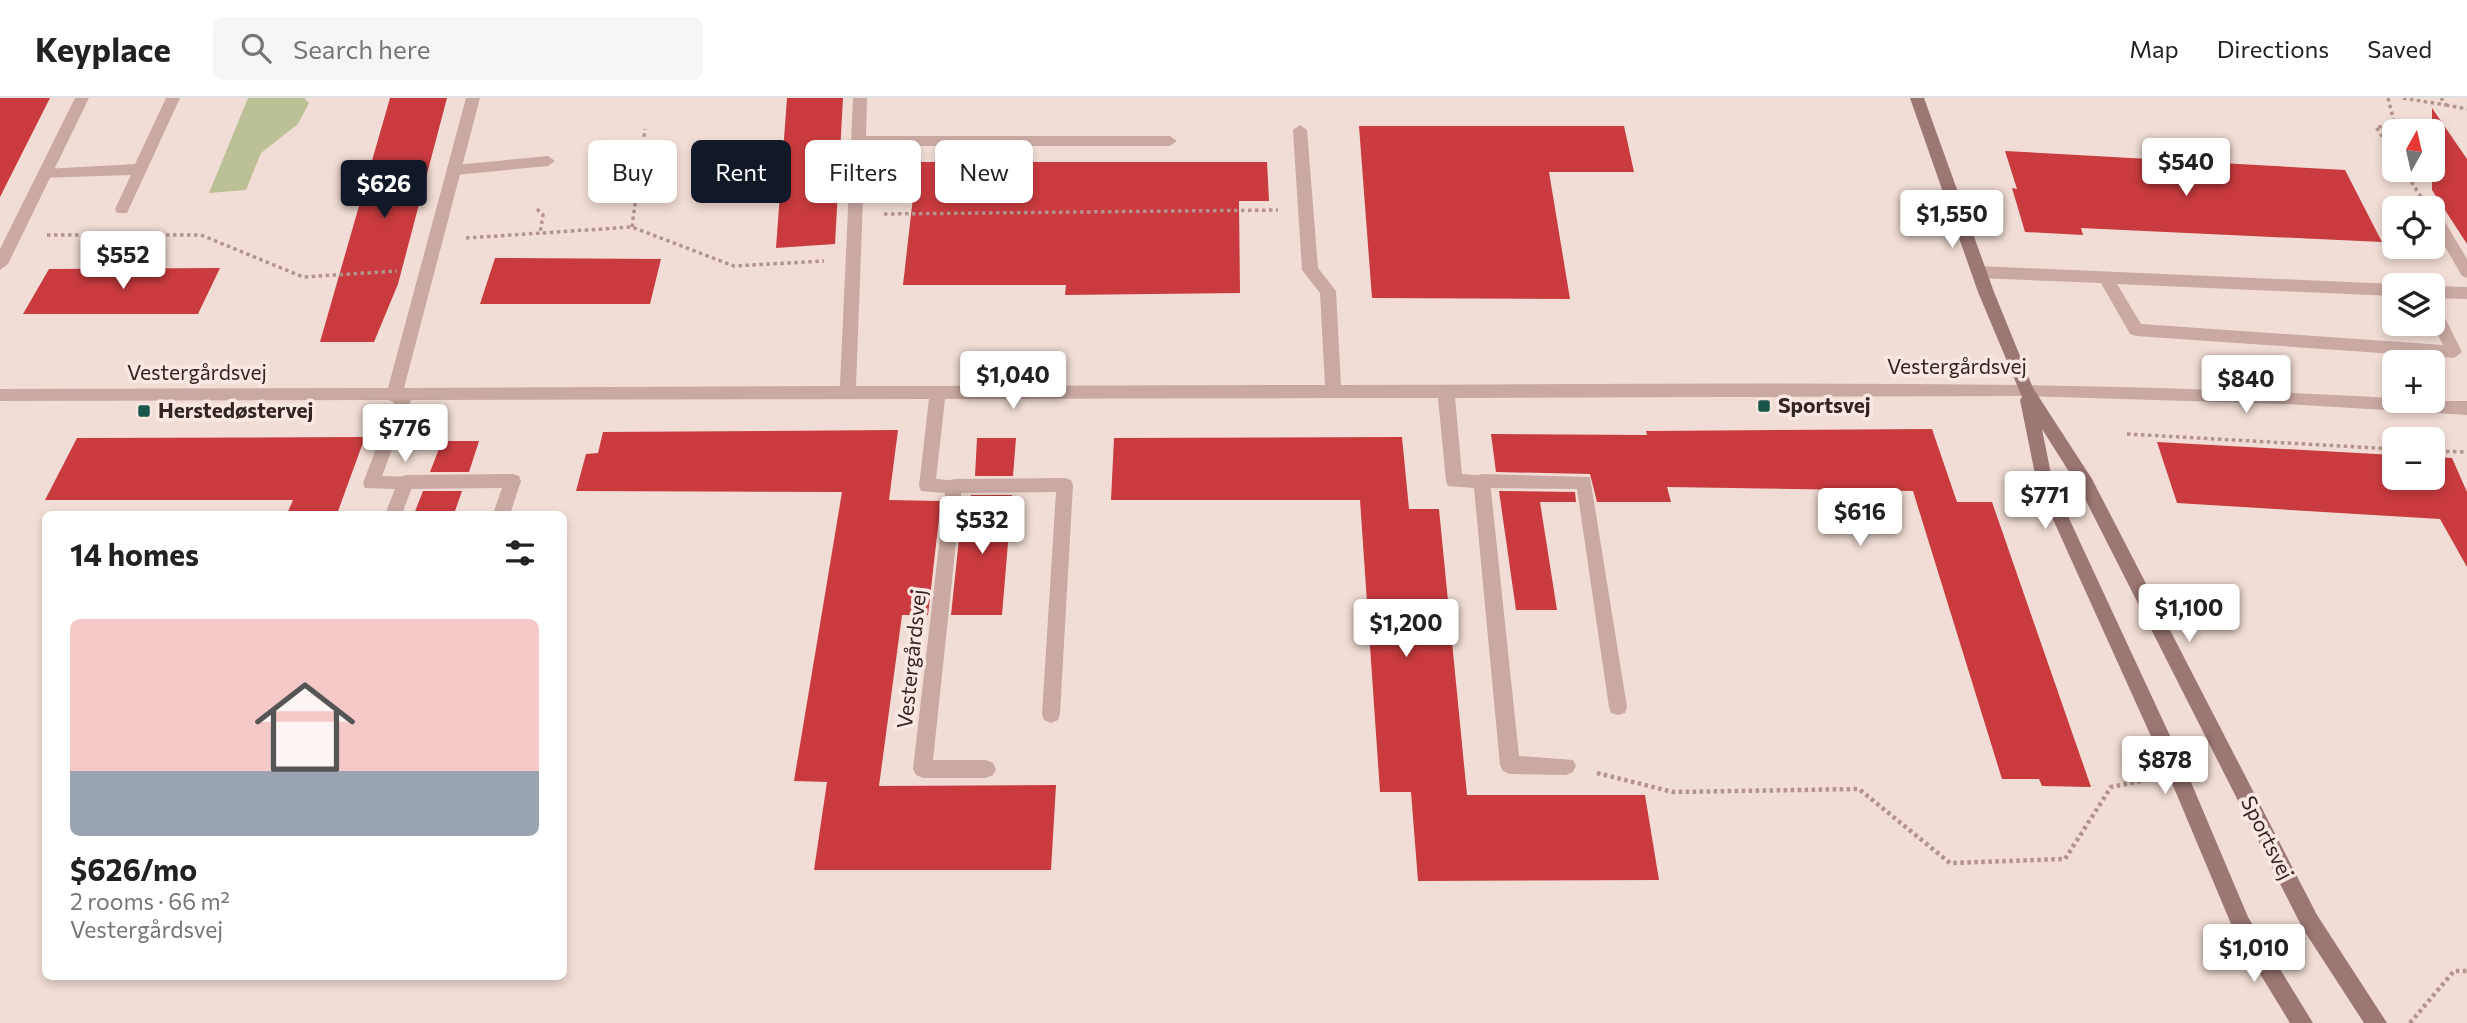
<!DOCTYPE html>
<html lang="en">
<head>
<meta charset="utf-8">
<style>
  :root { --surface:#fff; --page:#f6f6f6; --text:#222; --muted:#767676; --line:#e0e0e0; --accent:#111827 }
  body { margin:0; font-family:Commissioner,sans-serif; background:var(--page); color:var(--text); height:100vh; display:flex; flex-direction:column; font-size:26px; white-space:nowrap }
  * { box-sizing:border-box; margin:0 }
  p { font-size:23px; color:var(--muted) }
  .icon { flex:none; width:38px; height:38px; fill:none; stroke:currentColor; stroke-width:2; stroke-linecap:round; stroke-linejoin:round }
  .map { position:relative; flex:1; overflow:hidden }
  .details { position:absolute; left:42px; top:413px; width:525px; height:469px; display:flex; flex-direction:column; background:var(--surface); border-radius:10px; box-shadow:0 4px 10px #0003 }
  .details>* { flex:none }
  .banner { position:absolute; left:588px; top:42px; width:665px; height:63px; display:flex; gap:14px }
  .needle { width:46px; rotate:8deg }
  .controls { position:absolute; left:2382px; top:21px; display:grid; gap:14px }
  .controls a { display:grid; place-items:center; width:63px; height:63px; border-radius:10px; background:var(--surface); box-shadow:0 4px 10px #0003; font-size:35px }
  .price { position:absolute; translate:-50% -60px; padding:0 16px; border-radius:7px; background:#fff; color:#222; font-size:23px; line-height:46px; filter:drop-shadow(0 2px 4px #0008) }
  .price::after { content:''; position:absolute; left:50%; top:42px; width:21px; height:16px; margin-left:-10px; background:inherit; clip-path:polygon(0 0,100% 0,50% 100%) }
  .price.on { background:var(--accent); color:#fff }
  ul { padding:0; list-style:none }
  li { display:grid; align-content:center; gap:14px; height:371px; padding:0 28px }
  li+li { border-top:2px solid var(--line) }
  li span { display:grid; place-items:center; height:217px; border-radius:10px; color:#555 }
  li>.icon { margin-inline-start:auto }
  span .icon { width:126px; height:126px; fill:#fffc; stroke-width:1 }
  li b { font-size:30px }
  h2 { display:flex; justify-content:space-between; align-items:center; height:84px; padding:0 28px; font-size:30px }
  .chip { padding:0 24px; border-radius:10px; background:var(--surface); box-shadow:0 4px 10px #0003; font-size:24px; line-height:63px }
  .chip.on { background:var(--accent); color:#fff }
  header { display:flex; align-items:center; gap:42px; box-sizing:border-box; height:98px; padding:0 35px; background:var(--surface); border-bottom:2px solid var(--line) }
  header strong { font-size:33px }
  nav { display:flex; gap:38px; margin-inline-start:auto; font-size:24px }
  .search { width:490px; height:63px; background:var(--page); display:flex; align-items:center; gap:18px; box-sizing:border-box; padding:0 24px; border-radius:10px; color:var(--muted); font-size:26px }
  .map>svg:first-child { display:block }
</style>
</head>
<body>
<header>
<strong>Keyplace</strong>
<div class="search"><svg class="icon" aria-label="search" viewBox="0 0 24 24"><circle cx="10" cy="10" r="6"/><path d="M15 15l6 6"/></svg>Search here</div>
<nav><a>Map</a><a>Directions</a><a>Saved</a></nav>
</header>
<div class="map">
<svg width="2467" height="925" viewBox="0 0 2467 925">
  <rect width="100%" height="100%" fill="#f1ddd5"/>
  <!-- green -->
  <path fill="#bcc096" d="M248,0h56l5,5 -11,21 -37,29 -15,37 -37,3z"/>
  <!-- building -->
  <path fill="#c93b3e" d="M0,0h50l-50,99z
    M390,0h57l-49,186 -24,58h-54z
    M787,0h56l-8,146 -59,4z
    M2432,10l35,51v85l-35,-54z
    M1359,28h265l10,46h-85l21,127 -198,-1z
    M2005,53l340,19 37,72 -301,-14 2,7 -58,-3 -13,-44 5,1z
    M917,64h350l2,39h-30l1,92 -175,2 1,-10h-163z
    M495,160l166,1 -11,45h-170z
    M220,170l-22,46h-175l26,-45z
    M1932,331l25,73h35l99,285 -49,-1 -3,-7h-37l-89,-288 -246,-4 4,15h-74l-7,-28 -94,-2 -5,-38 156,1 -1,-4z
    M898,332l-9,70 52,1 -13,114h-26l-23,171 177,-1 -5,85h-237l13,-88 -33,-1 48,-289 -266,-1 10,-37 12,-1 5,-21z
    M365,339l-28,77h-50l6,-14h-248l32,-62z
    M1402,339l7,72h30l28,286h178l14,85 -241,1 -7,-89h-31l-20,-292h-249l3,-62z
    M977,340h39l-3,38h-38z
    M442,343h37l-10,31h-39z
    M2157,344l237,13v23h38v-21l20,1 15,34v75l-27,-48 -263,-16z
    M423,393h39l-8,23h-40z
    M1499,393l76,1 1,10h-36l17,108h-41z
    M971,397h41l-10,120h-51l12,-114h7z"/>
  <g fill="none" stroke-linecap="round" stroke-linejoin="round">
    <!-- path-far1 -->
    <path stroke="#b4938c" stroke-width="3.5" stroke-dasharray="3.5 3.5" stroke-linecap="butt" d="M2388,0l7,28 -19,1 18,27
      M2403,0l43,7 -5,-7
      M2446,7l21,4
      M2404,72l22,35
      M537,111l6,6 -3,18
      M884,116l394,-4
      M632,129l13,-98
      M47,137h68
      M131,137h70l102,42 94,-6
      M466,140l166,-11 102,39 90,-5
      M2127,336l267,15
      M2432,353l35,1"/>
    <!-- path -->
    <path stroke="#b4938c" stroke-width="4.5" stroke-dasharray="3.5 3.5" stroke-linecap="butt" d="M1597,675l76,19 186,-3 91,74 115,-4 46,-72 35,-7
      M2410,925l44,-52h13"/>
    <!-- lane -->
    <path fill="#c9a9a2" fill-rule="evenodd" d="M166,0h14l-53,115h-10l-2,-4 16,-34 -91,3v-8l5,-1 90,-5z
      M548,58l7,5 -7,5 -93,9 -7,-5 7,-5z
      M2440,123l5,1 22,37v19l-5,-2 -29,-50z
      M1979,168l415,18 3,1h-3v11l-277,-12 24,40 302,21 -11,-22v-23l5,2 25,50 -8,6 -318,-22 -6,-2 -29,-51 -122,-5 -8,-6z
      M2432,188l35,1v12l-35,-1z
      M513,376l6,2 2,5 -11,33h-17l9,-26 -96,1 -6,-2 -2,-5 2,-5 6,-2z
      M1482,376l108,3 37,230 -2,6 -7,2 -7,-2 -2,-6 -32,-218 -95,-1 -6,-2 -2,-5 2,-5z
      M1065,380l6,2 2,5 -13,229 -2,6 -7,3 -7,-3 -2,-6 14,-222 -102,1 -6,-2 -2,-5 2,-5 6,-2z"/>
    <!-- street -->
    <path fill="#c9a9a2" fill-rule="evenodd" d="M75,0h14l-81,166 -8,6v-21z
      M466,0h14l-76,290 436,-2 13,-288h14l-1,38h304l7,5 -7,5h-305l-9,240 469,-1 -5,-92 -18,-23 -9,-140 7,-5 7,5 11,138 18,23 5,94c351,-1 702,-7 1053,13v3h73v14l-183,-11 -258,-8 -571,2 7,76 26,2 2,5 29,275 54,4 3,6 -3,6 -7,3 -56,-1 -7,-3 -3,-6 -26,-277 -26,-2 -2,-5 -8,-83 -493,1 -9,80 24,2 2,5 -29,274h53l7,3 3,6 -3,6 -7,3h-63l-7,-3 -3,-6 32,-276 -24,-2 -2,-5 10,-87 -518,1 -29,76 30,1 2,5 -12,32h-17l10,-25 -30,-1 -2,-5 31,-81 -6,-2 -388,1v-12l388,-1z"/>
    <!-- secondary -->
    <path fill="#9c7773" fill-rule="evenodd" d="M1910,0h14l70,194 39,96 59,91 225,436 70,108h-23l-61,-94 -223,-440 -38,-60 11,55 132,284 63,149 65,106h-23l-56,-92 -65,-155 -132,-292 -17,-84 2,-3 -44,-105z"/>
  </g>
  <!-- markers -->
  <g fill="#1a5549" stroke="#f9e8e1" stroke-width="2.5">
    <rect x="1757" y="301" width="14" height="14" rx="3.5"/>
    <rect x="137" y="306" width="14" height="14" rx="3.5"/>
  </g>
  <g text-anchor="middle" stroke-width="7" stroke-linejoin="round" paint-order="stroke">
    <!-- street labels -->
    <g font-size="21" fill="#332524" stroke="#f9e8e1">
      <text x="1957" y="276">Vestergårdsvej</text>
      <text x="197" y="282">Vestergårdsvej</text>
      <text transform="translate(912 561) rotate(-84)" y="7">Vestergårdsvej</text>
      <text transform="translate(2267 740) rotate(63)" y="7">Sportsvej</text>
    </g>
    <!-- poi labels -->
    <g font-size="21" font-weight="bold" fill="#332524" stroke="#f9e8e1" text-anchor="start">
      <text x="1778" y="315">Sportsvej</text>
      <text x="158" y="320">Herstedøstervej</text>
    </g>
  </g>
</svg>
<div class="controls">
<a><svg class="needle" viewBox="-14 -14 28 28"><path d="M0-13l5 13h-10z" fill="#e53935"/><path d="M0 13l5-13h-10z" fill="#767676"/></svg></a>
<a><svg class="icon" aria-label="locate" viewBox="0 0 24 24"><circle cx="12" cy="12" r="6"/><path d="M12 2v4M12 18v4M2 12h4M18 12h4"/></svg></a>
<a><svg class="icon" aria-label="layers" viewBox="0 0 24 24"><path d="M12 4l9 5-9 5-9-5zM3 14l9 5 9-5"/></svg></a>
<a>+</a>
<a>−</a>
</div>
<b class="price" style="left:2186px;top:100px">$540</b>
<b class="price on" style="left:384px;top:122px">$626</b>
<b class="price" style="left:1952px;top:152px">$1,550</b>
<b class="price" style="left:123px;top:193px">$552</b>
<b class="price" style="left:1013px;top:313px">$1,040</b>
<b class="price" style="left:2246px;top:317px">$840</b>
<b class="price" style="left:405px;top:366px">$776</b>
<b class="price" style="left:2045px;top:433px">$771</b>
<b class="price" style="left:1860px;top:450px">$616</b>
<b class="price" style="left:982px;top:458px">$532</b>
<b class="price" style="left:2189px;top:546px">$1,100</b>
<b class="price" style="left:1406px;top:561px">$1,200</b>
<b class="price" style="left:2165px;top:698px">$878</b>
<b class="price" style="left:2254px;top:886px">$1,010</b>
<div class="banner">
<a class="chip">Buy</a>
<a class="chip on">Rent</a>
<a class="chip">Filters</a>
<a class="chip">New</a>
</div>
<section class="details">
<h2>14 homes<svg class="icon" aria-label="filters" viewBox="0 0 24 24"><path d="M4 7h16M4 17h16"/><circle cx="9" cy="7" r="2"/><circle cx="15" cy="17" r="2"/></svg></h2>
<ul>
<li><span style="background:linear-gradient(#f6c9c9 70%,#9aa5b1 0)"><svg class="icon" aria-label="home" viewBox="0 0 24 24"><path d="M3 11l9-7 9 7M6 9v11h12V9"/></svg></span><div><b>$626/mo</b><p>2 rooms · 66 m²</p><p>Vestergårdsvej</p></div></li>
</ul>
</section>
</div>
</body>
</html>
